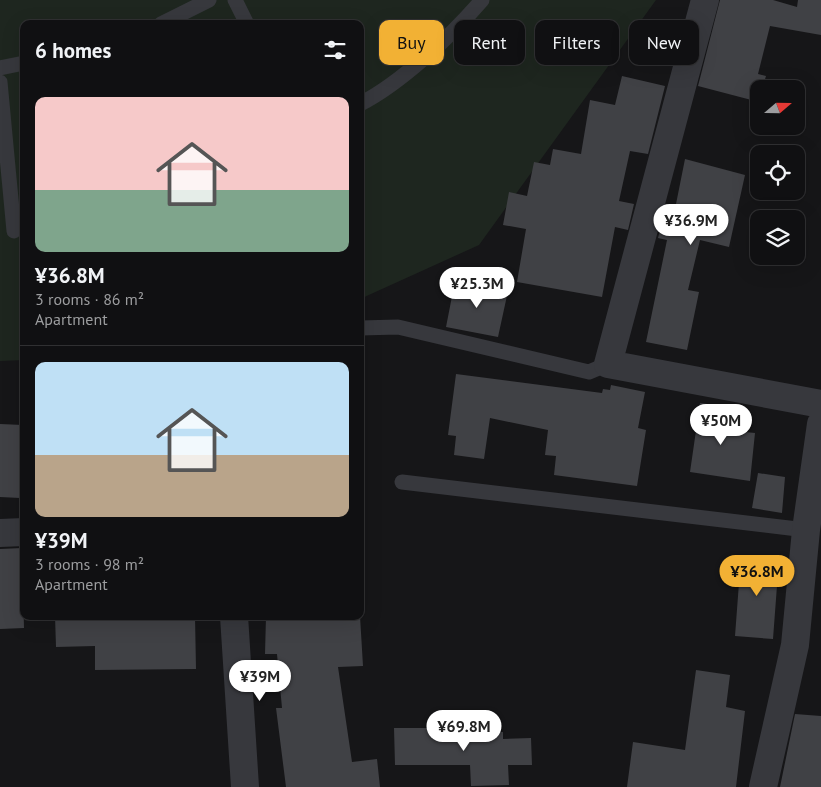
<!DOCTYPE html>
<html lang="en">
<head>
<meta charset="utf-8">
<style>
  :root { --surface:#101012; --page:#19191b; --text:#f1f3f6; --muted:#9c9d9f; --line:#303032; --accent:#f2b134 }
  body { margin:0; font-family:"PT Sans",sans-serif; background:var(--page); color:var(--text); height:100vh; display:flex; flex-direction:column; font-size:19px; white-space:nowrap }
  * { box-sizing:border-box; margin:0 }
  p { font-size:16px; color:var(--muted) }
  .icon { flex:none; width:28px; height:28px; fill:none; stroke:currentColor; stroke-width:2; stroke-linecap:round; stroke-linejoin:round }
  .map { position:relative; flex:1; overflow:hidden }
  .sheet { position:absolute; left:20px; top:20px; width:344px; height:600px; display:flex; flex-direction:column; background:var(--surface); border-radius:10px; box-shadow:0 5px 20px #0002,0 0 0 1px var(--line) }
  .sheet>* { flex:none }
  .top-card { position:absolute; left:379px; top:20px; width:366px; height:45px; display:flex; gap:10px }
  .needle { width:32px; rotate:70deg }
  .fabs { position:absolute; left:750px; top:80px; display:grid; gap:10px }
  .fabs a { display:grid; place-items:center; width:55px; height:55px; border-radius:10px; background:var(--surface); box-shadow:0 5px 20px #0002,0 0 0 1px var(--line); font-size:25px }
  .price { position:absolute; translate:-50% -42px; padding:0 11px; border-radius:18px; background:#fff; color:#222; font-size:16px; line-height:32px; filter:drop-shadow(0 1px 2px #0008) }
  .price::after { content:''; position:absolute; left:50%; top:30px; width:15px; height:11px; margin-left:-8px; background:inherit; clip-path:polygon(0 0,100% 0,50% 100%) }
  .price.current { background:var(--accent); color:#111 }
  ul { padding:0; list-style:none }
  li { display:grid; align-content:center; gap:10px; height:265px; padding:0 15px }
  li+li { border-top:1px solid var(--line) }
  li span { display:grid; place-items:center; height:155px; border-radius:10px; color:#555 }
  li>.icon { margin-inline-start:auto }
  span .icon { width:90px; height:90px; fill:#fffc; stroke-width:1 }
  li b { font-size:21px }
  h2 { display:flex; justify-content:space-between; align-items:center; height:60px; padding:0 15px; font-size:21px }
  .chip { padding:0 18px; border-radius:10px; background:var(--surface); box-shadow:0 5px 20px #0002,0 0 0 1px var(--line); font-size:18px; line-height:45px }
  .chip.current { background:var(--accent); color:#111 }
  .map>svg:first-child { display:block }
</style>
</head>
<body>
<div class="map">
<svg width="821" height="787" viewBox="0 0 821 787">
  <rect width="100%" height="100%" fill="#161618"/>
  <!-- green -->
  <path fill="#1e261f" d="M0,0h656l-177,245 -119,54v-275h-336v336l-24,1z"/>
  <!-- building -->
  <path fill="#404145" d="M720,0h53l24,7 1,-7h23v35l-51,-9 -12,48 8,2 -4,13h-3v13l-61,-16z
    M622,76l43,10 -17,68 -18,-3 -11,50 15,3 -6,26 -13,-3 -13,70 -85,-15 9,-53 -23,-4 6,-33 18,4 7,-34 16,3 3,-16 28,5 9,-54 25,5z
    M685,159l60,16 -16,72 -29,-7 -12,50 11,2 -12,58 -41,-8 21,-102 -9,-2 7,-27 9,3z
    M455,281l53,10 -10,46 -52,-10z
    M456,374l146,19 1,-4 7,1 1,-5 34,7 -7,36 8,2 -9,56 -83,-11 2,-19 -11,-1 3,-25 -58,-12 -6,41 -30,-4 2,-19 -8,-1z
    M700,403l29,4 -3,23 29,3 -5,48 -60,-9z
    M0,424l23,1 -3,73 -20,-1z
    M758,473l27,4 -3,36 -30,-5z
    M22,548l2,80 -24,1v-80z
    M741,556l38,3 -6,80 -38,-3z
    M55,616h140l1,53 -101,1v-24l-39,1z
    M266,616h94l3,50 -25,1 14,95 25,-3 3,28h-94l-10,-79h6l-5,-54h-12z
    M696,670l34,5 -4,32 19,4 -9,76h-109l6,-45 52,8z
    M795,714l26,2v71h-41z
    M394,728h33v4h76v7l28,-1 1,27h-24l1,20 -38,1 -1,-21h-75z"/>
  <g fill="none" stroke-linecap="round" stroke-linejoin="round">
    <!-- service -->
    <path stroke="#37383d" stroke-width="15" d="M235,0l12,24
      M161,24l48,-24
      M0,68l24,-5
      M0,82l14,149
      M360,104c41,-21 92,-69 122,-104
      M360,328l38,-1 191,45 19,-8
      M402,482l404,48"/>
    <!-- minor -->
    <path stroke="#37383d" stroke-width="28" d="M705,0l-97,364 213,40
      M0,533l24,-1
      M234,616l11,171
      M763,787l32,-142 11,-115 15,-106"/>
  </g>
</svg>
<div class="fabs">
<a><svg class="needle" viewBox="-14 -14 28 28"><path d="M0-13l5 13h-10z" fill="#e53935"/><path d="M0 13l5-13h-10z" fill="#9c9d9f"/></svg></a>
<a><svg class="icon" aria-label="locate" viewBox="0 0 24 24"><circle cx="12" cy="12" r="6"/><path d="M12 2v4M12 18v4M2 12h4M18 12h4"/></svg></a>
<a><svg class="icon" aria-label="layers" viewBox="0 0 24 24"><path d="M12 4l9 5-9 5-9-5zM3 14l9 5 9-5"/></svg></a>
</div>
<b class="price" style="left:691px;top:246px">¥36.9M</b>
<b class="price" style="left:477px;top:309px">¥25.3M</b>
<b class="price" style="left:721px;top:446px">¥50M</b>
<b class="price current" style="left:757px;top:597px">¥36.8M</b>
<b class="price" style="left:260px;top:702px">¥39M</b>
<b class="price" style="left:464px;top:752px">¥69.8M</b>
<div class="top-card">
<a class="chip current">Buy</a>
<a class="chip">Rent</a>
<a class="chip">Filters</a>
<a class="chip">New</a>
</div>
<section class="sheet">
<h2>6 homes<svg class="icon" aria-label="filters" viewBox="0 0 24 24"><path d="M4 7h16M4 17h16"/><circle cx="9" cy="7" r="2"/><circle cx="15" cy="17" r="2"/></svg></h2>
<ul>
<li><span style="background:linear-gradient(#f6c9c9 60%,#7fa58c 0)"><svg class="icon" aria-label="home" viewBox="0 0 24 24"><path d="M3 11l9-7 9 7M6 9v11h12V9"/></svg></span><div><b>¥36.8M</b><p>3 rooms · 86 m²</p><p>Apartment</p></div></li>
<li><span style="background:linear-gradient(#bfe0f5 60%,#b9a48a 0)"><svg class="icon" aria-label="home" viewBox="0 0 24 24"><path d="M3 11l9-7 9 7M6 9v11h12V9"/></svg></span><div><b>¥39M</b><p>3 rooms · 98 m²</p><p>Apartment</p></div></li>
</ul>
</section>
</div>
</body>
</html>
